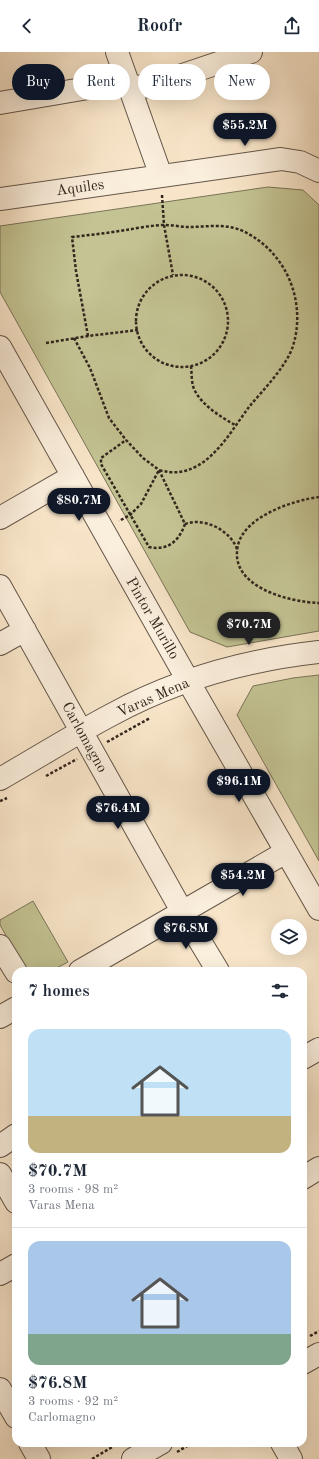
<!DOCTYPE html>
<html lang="en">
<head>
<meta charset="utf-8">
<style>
  :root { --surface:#fff; --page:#f6f6f7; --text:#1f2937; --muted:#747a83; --line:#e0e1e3; --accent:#111827 }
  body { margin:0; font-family:"Old Standard TT",serif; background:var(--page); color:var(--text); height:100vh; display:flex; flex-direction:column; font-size:15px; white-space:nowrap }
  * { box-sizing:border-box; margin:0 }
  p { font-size:13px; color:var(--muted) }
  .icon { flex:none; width:22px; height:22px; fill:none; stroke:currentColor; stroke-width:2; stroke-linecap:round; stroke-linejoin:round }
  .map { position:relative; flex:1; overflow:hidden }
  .drawer { position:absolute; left:12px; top:915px; width:295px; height:480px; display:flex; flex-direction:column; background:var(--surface); border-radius:12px; box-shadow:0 4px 16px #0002 }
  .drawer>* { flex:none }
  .banner { position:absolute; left:12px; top:12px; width:295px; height:36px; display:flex; gap:8px }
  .controls { position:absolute; left:271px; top:867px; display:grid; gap:8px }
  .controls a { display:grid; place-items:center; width:36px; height:36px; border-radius:50%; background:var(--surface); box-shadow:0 4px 16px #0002; font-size:20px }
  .price { position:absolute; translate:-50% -34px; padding:0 9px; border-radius:14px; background:var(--accent); color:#fff; font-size:13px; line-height:26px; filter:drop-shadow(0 1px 2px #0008) }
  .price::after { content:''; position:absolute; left:50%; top:24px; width:12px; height:9px; margin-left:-6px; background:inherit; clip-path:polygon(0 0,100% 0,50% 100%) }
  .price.selected { background:#222; color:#fff }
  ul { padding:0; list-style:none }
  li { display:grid; align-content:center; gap:8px; height:212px; padding:0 16px }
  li+li { border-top:1px solid var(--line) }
  li span { display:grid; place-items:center; height:124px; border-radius:12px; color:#555 }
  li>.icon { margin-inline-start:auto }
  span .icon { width:72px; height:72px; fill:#fffc; stroke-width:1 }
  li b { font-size:17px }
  h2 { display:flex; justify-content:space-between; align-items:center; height:48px; padding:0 16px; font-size:17px }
  .pill { padding:0 14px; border-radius:18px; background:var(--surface); box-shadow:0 4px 16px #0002; font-size:14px; line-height:36px }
  .pill.selected { background:var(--accent); color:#fff }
  header { display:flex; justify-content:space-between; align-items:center; height:52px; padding:0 16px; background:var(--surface); font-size:18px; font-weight:700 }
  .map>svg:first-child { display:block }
</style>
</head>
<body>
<header><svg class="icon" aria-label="back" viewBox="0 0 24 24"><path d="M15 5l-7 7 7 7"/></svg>Roofr<svg class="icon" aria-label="share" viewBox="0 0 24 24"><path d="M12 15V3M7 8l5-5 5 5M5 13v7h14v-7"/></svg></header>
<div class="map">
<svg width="319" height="1407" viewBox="0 0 319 1407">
  <rect width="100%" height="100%" fill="#f8e5c9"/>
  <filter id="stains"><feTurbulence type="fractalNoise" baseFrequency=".005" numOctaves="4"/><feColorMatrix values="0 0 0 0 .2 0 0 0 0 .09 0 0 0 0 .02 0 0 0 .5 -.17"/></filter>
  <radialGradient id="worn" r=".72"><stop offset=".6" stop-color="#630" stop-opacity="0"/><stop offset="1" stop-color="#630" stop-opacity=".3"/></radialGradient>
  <!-- park -->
  <path fill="#c3c393" stroke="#7a7458" d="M268,135l35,3 16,15v426l-92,16 -37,-15 -190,-340v-66z
    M319,623v186l-82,-146 16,-29 40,-8z
    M33,849l35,61 -17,9h-25l-26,-46v-5z"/>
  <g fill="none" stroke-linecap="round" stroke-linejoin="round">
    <defs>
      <path id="minor" d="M117,0l44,124
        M0,51l100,-17c17,-2 33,2 50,0l101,-34
        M0,147l281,-40 19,3 19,9
        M0,295l195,346 124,216
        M0,466l73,-42
        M0,534l183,327 35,58
        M0,592l25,-14
        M0,727c37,-21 73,-44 111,-64 64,-35 135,-55 208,-63
        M0,894l16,26
        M80,919l206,-119
        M0,965l16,-9
        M303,1006l16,-9
        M0,1094l16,-11
        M0,1122l16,28
        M303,1126l16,-10
        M0,1222l16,-9
        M303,1311l16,-9
        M0,1337l16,28
        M30,1391l9,16
        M282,1391l9,16
        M133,1407l28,-16"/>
    </defs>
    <!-- minor casing -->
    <use href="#minor" stroke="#645648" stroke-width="24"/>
    <!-- path -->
    <path stroke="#32261d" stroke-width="2.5" stroke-dasharray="3 2" stroke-linecap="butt" d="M162,143l2,30 9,50
      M136 269a46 46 0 1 1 92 0a46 46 0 1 1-92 0Z
      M88,284l-12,-65 -4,-34c18,-2 36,-4 54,-7 12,-2 26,-5 39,-5 8,0 16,2 24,2 15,0 31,-3 45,1 9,2 17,7 24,12 33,24 47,67 35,106 -7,21 -30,44 -44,61 -15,20 -30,47 -52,59 -13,7 -24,8 -38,4l-18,34 -11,11 -11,6
      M74,286l16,30 19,50 17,22 17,18 16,12 26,54c-6,17 -17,27 -36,23l-48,-83v-6l25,-18
      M46,291l42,-7 50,-6
      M191,314c1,8 0,18 4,25 8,15 26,26 40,34
      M319,445c-25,3 -74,19 -81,48 -10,42 51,57 81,58
      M185,472c19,-7 45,6 52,25
      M107,690l43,-24
      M46,724l31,-17
      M0,749l7,-3
      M310,1284l9,-5
      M177,1400l15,-9
      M92,1407l27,-16"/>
    <!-- minor -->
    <use href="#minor" stroke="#faeedc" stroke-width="22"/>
  </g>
  <g text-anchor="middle" stroke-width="3.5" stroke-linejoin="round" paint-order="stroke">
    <!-- street labels -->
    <g font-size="15" fill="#32261d" stroke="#faeedc">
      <text transform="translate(80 135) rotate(-8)" y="5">Aquiles</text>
      <text transform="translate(153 566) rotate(60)" y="5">Pintor Murillo</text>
      <text transform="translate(153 645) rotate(-24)" y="5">Varas Mena</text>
      <text transform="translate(85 685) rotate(61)" y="5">Carlomagno</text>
    </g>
  </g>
  <rect width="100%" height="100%" filter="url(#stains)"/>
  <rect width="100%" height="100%" fill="url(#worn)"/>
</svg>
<div class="controls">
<a><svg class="icon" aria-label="layers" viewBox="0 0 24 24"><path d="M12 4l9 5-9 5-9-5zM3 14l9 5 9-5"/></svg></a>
</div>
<b class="price" style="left:245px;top:95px">$55.2M</b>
<b class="price" style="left:79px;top:470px">$80.7M</b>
<b class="price selected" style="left:249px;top:594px">$70.7M</b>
<b class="price" style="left:239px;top:751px">$96.1M</b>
<b class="price" style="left:118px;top:778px">$76.4M</b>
<b class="price" style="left:243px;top:845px">$54.2M</b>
<b class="price" style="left:186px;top:898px">$76.8M</b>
<div class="banner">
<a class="pill selected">Buy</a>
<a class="pill">Rent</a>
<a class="pill">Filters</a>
<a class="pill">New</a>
</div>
<section class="drawer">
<h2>7 homes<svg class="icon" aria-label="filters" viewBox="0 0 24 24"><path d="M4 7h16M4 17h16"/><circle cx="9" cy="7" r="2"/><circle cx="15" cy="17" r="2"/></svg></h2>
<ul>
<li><span style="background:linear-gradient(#bfe0f5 70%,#c2b280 0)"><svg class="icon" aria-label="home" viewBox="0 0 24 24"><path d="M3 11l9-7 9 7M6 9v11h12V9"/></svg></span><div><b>$70.7M</b><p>3 rooms · 98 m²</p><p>Varas Mena</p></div></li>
<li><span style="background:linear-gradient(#a9c7e8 75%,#7fa58c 0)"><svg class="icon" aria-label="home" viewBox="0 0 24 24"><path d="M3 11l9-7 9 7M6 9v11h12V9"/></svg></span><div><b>$76.8M</b><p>3 rooms · 92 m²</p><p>Carlomagno</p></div></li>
</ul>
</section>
</div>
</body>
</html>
